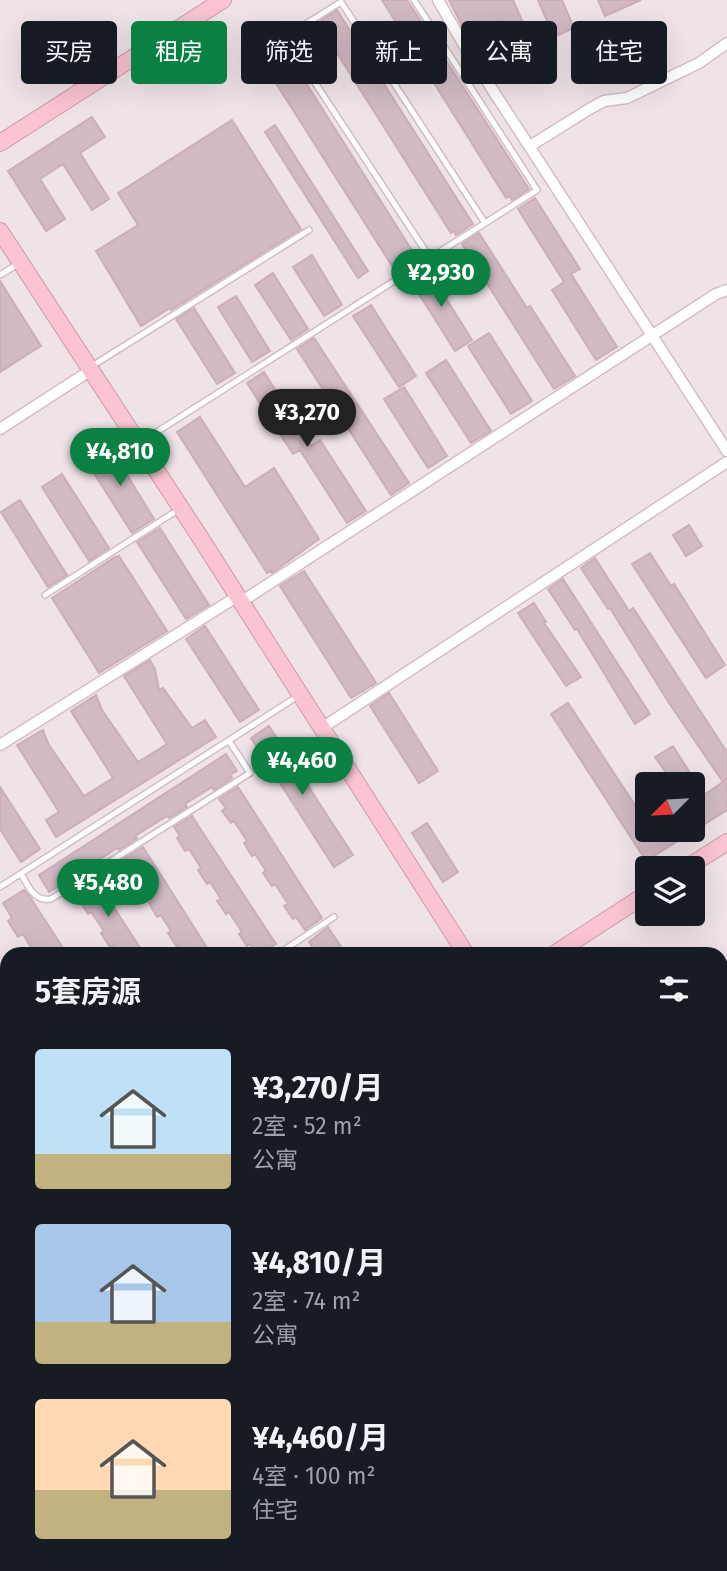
<!DOCTYPE html>
<html lang="zh">
<head>
<meta charset="utf-8">
<style>
  :root { --surface:#171b24; --page:#20242c; --text:#f1f3f6; --muted:#9ea1a6; --accent:#0b8043 }
  body { margin:0; font-family:"Fira Sans","Noto Sans SC",sans-serif; background:var(--page); color:var(--text); height:100vh; display:flex; flex-direction:column; font-size:26px; white-space:nowrap }
  * { box-sizing:border-box; margin:0 }
  p { font-size:23px; color:var(--muted) }
  .icon { flex:none; width:38px; height:38px; fill:none; stroke:currentColor; stroke-width:2; stroke-linecap:round; stroke-linejoin:round }
  .map { position:relative; flex:1; overflow:hidden }
  .sheet { position:absolute; left:0px; top:947px; width:728px; height:625px; display:flex; flex-direction:column; background:var(--surface); border-radius:21px 21px 0 0; box-shadow:0 7px 28px #0002 }
  .sheet>* { flex:none }
  .banner { position:absolute; left:21px; top:21px; width:686px; height:63px; display:flex; gap:14px }
  .needle { width:46px; rotate:246deg }
  .fabs { position:absolute; left:635px; top:772px; display:grid; gap:14px }
  .fabs a { display:grid; place-items:center; width:70px; height:70px; border-radius:7px; background:var(--surface); box-shadow:0 7px 28px #0002; font-size:35px }
  .price { position:absolute; translate:-50% -60px; padding:0 16px; border-radius:24px; background:var(--accent); color:#fff; font-size:23px; line-height:46px; filter:drop-shadow(0 2px 4px #0008) }
  .price::after { content:''; position:absolute; left:50%; top:42px; width:21px; height:16px; margin-left:-10px; background:inherit; clip-path:polygon(0 0,100% 0,50% 100%) }
  .price.on { background:#222; color:#fff }
  ul { padding:0; list-style:none }
  li { display:flex; align-items:center; gap:21px; height:175px; padding:0 35px }
  li span { display:grid; place-items:center; flex:none; width:196px; height:140px; border-radius:7px; color:#555 }
  li>.icon { margin-inline-start:auto }
  span .icon { width:84px; height:84px; fill:#fffc; stroke-width:1 }
  li b { font-size:30px }
  h2 { display:flex; justify-content:space-between; align-items:center; height:84px; padding:0 35px; font-size:30px }
  .chip { padding:0 24px; border-radius:7px; background:var(--surface); box-shadow:0 7px 28px #0002; font-size:24px; line-height:63px }
  .chip.on { background:var(--accent); color:#fff }
  .map>svg:first-child { display:block }
</style>
</head>
<body>
<div class="map">
<svg width="727" height="1571" viewBox="0 0 727 1571">
  <rect width="100%" height="100%" fill="#f0e3e8"/>
  <!-- building -->
  <path fill="#d1bac3" stroke="#cbaeba" stroke-width="2" d="M382,0h25l122,189 -17,11 -2,-4 -4,2z
    M449,0h64l20,46 -20,9 -15,-34 -31,14z
    M538,0h24l12,28 -20,9z
    M598,0h43l-36,16z
    M337,10l136,214 -17,11 -2,-4 -3,2 -133,-210z
    M282,45l136,215 -15,9 -3,-4 -6,4 -134,-211z
    M92,117l13,20 -25,16 29,46 -17,11 -29,-46 -23,15 25,40 -19,12 -38,-60z
    M232,120l69,109 -130,81 -1,-2 -29,18 -45,-75 42,-26 -20,-32z
    M275,125l93,146 -10,7 -93,-146z
    M535,198l45,71 -9,5 46,73 -21,13 -44,-70 12,-8 -46,-73z
    M479,233l48,75 3,-2 45,70 -21,13 -92,-145z
    M312,255l30,50 -18,11 -31,-49z
    M427,268l45,72 -17,11 -46,-73z
    M273,273l35,56 -17,11 -36,-55z
    M0,281l41,65 -41,26z
    M236,296l34,55 -18,11 -34,-55z
    M371,305l45,71 -17,11 -46,-71z
    M194,308l41,65 -18,11 -41,-65z
    M489,333l43,68 -21,13 -43,-68z
    M314,338l95,145 -18,12 -94,-146z
    M446,360l45,71 -20,12 -45,-70z
    M264,372l47,74 9,-6 46,71 -19,12 -47,-73 -7,4 -46,-71z
    M404,387l43,69 -19,12 -44,-69z
    M200,417l45,70 29,-19 45,71 -47,34 -1,-2 -4,2 -90,-141z
    M108,444l46,75 -22,14 -47,-74z
    M62,474l47,74 -20,13 -47,-74z
    M20,500l47,75 -19,12 -47,-75z
    M689,525l13,21 -16,10 -13,-21z
    M160,528l49,77 -23,14 -49,-77z
    M650,553l21,33 3,-2 51,81 -19,13 -74,-114z
    M119,556l48,75 -68,42 -47,-75 63,-41z
    M595,558l34,53 4,-3 94,144v58l-81,51 -95,-147 17,-11 80,122v5h45v-46h-19l-19,-27 18,-11 31,49 19,-13 -54,-79 -59,-95 -2,1 -27,-41z
    M304,571l72,112 -25,15 -71,-112z
    M563,579l87,135 -15,10 -58,-95 -2,1 -27,-41z
    M534,603l12,19 -2,1 37,54 -15,9 -48,-73z
    M205,626l54,84 -19,12 -54,-83z
    M150,660l5,9 4,21 4,-2 29,40 13,-8 11,17 -160,100 -10,-17 13,-8 -42,-67 26,-15 6,15 35,51 29,-18 -42,-67 25,-16 6,15 36,52 29,-18 -43,-68z
    M389,693l49,78 -19,12 -49,-77z
    M269,726l84,129 -19,12 -83,-129z
    M226,754l11,17 -7,4 2,3 -18,12 -2,-3 -27,17 2,3 -18,11 -2,-2 -32,20 2,2 -18,12 -2,-2 -29,19 1,2 -40,23 -10,-17z
    M0,787l40,62 -19,13 -21,-33z
    M238,787l84,131 -17,12 -9,-13 -3,2 -9,-13 4,-2 -13,-20 -3,2 -9,-13 3,-2 -11,-17 -3,2 -8,-13 3,-2 -13,-20 -3,2 -9,-12 4,-3 -7,-9z
    M192,816l84,128 -16,10h-4l-6,-10 -3,2 -8,-12 3,-2 -13,-20 -3,2 -9,-13 4,-2 -11,-17 -3,2 -9,-14 3,-2 -12,-19 -4,2 -8,-13 3,-2 -6,-9z
    M427,823l31,49 -15,10 -31,-49z
    M143,847l68,107h-25l-6,-9 -3,2 -9,-14 3,-2 -10,-16 -4,2 -8,-14 3,-2 -13,-19 -3,2 -9,-13 4,-2 -7,-10z
    M95,878l49,76h-25l-6,-9 -3,2 -9,-14 3,-2 -13,-19 -3,2 -8,-13 3,-2 -6,-10z
    M24,890l6,7 37,57h-32l-12,-20 -5,3 -10,-16 4,-3 -9,-15z
    M328,927l1,2 17,25h-29l-8,-12z"/>
  <g fill="none" stroke-linecap="round" stroke-linejoin="round">
    <defs>
      <path id="lane" d="M430,258l-145,-221 56,-35 144,221
        M0,275l18,-11
        M92,366l217,-136
        M141,442l396,-252 -123,-190
        M45,595l133,-85
        M21,874c8,13 13,28 30,25l199,-126 -21,-32
        M0,887l298,-191
        M278,954l56,-37
        M721,980l6,-4
        M721,1042l6,9
        M721,1139l6,-4
        M721,1162l6,10
        M0,1485l7,-5
        M0,1526l7,11
        M25,1564l4,7
        M98,1564l4,7
        M184,1564l4,7
        M156,1571l7,-7"/>
      <path id="street" d="M438,0l30,52 259,399
        M530,146l61,-38 13,-7 23,-3 72,-35 28,-20
        M0,429l91,-59
        M241,602l475,-308 11,-4
        M322,728l405,-266
        M0,745l238,-149
        M721,1392l6,-3
        M395,1571l12,-7"/>
      <path id="secondary" d="M0,143l223,-143
        M0,231l196,300 270,423
        M686,868l41,-26
        M554,954l94,-61
        M0,1003l7,11
        M0,1311l7,-4
        M721,1351l6,10
        M356,1564l3,7"/>
    </defs>
    <!-- lane casing -->
    <use href="#lane" stroke="#d3bec5" stroke-width="8"/>
    <!-- street casing -->
    <use href="#street" stroke="#d3bec5" stroke-width="13"/>
    <!-- secondary casing -->
    <use href="#secondary" stroke="#d099a8" stroke-width="18"/>
    <!-- lane -->
    <use href="#lane" stroke="#fff" stroke-width="5"/>
    <!-- street -->
    <use href="#street" stroke="#fff" stroke-width="10"/>
    <!-- secondary -->
    <use href="#secondary" stroke="#fac4d2" stroke-width="16"/>
  </g>
</svg>
<div class="fabs">
<a><svg class="needle" viewBox="-14 -14 28 28"><path d="M0-13l5 13h-10z" fill="#e53935"/><path d="M0 13l5-13h-10z" fill="#9ea1a6"/></svg></a>
<a><svg class="icon" aria-label="layers" viewBox="0 0 24 24"><path d="M12 4l9 5-9 5-9-5zM3 14l9 5 9-5"/></svg></a>
</div>
<b class="price" style="left:441px;top:309px">¥2,930</b>
<b class="price on" style="left:307px;top:449px">¥3,270</b>
<b class="price" style="left:120px;top:488px">¥4,810</b>
<b class="price" style="left:302px;top:797px">¥4,460</b>
<b class="price" style="left:108px;top:919px">¥5,480</b>
<div class="banner">
<a class="chip">买房</a>
<a class="chip on">租房</a>
<a class="chip">筛选</a>
<a class="chip">新上</a>
<a class="chip">公寓</a>
<a class="chip">住宅</a>
</div>
<section class="sheet">
<h2>5套房源<svg class="icon" aria-label="filters" viewBox="0 0 24 24"><path d="M4 7h16M4 17h16"/><circle cx="9" cy="7" r="2"/><circle cx="15" cy="17" r="2"/></svg></h2>
<ul>
<li><span style="background:linear-gradient(#bfe0f5 75%,#c2b280 0)"><svg class="icon" aria-label="home" viewBox="0 0 24 24"><path d="M3 11l9-7 9 7M6 9v11h12V9"/></svg></span><div><b>¥3,270/月</b><p>2室 · 52 m²</p><p>公寓</p></div></li>
<li><span style="background:linear-gradient(#a9c7e8 70%,#c2b280 0)"><svg class="icon" aria-label="home" viewBox="0 0 24 24"><path d="M3 11l9-7 9 7M6 9v11h12V9"/></svg></span><div><b>¥4,810/月</b><p>2室 · 74 m²</p><p>公寓</p></div></li>
<li><span style="background:linear-gradient(#ffd9b3 65%,#c2b280 0)"><svg class="icon" aria-label="home" viewBox="0 0 24 24"><path d="M3 11l9-7 9 7M6 9v11h12V9"/></svg></span><div><b>¥4,460/月</b><p>4室 · 100 m²</p><p>住宅</p></div></li>
</ul>
</section>
</div>
</body>
</html>
